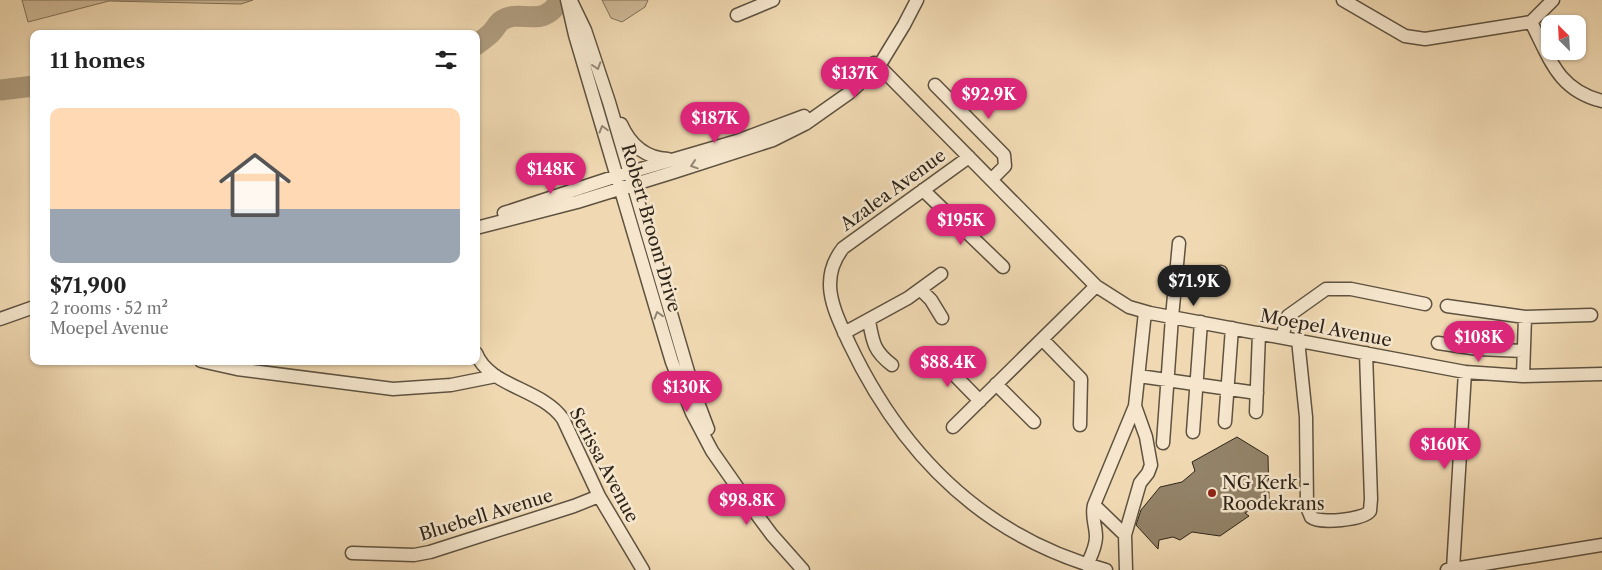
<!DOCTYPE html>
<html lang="en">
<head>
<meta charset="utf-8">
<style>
  :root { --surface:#fff; --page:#f6f6f6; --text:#222; --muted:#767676; --line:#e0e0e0; --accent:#db2777 }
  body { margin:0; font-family:"Libre Caslon Text",serif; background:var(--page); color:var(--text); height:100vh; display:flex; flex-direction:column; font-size:19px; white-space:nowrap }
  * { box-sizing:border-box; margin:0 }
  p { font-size:16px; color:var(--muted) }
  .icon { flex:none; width:28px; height:28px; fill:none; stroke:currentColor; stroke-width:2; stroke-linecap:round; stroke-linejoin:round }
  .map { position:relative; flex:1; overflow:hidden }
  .panel { position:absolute; left:30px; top:30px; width:450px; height:335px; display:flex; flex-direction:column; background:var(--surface); border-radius:10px; box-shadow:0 1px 4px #0004 }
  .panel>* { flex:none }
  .needle { width:32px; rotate:336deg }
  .fabs { position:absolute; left:1541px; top:15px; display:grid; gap:10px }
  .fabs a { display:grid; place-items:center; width:45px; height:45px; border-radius:10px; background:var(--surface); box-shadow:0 1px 4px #0004; font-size:25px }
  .price { position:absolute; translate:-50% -42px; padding:0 11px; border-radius:18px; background:var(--accent); color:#fff; font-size:16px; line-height:32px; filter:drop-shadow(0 1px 2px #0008) }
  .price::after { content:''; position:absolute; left:50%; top:30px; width:15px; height:11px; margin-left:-8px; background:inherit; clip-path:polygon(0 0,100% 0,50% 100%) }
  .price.selected { background:#222; color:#fff }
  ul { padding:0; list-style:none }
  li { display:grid; align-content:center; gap:10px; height:265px; padding:0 20px }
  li+li { border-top:1px solid var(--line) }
  li span { display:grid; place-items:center; height:155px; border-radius:10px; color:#555 }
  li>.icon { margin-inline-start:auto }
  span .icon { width:90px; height:90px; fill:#fffc; stroke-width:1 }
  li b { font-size:21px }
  h2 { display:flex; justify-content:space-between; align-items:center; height:60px; padding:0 20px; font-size:21px }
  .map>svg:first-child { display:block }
</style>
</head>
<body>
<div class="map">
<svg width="1602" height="570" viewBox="0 0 1602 570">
  <rect width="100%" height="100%" fill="#f0d9b2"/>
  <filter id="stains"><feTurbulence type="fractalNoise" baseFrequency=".004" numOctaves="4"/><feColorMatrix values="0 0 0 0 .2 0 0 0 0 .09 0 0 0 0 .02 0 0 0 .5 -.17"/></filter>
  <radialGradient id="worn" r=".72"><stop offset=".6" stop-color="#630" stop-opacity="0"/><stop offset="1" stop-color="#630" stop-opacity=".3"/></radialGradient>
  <!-- green -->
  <path fill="#cfba98" stroke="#7e7059" d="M22,0h231l-12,4 -132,-3 -81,21z
    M602,0h46l-3,7 -23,15 -11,-4z"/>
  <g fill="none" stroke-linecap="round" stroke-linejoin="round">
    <!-- river -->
    <path stroke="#ae9c7e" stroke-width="21" d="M476,45c5,-4 11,-8 15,-12 4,-4 7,-10 10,-12 20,-14 41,10 59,-21
      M0,90l34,-4"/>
  </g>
  <!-- building -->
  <path fill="#938369" stroke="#2e251a" d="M1237,437l31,19 1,43 -24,14 4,3 -29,20 -28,-4 -12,8 -7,-3 -14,3 -1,9 -22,-24 5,-15 19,-23 22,-5 13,-11 -3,-9z"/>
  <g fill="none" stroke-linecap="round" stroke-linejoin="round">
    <defs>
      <path id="minor" d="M567,0l8,35 82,277 15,50 20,51 20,38 37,53 23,31 31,35
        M1343,0l62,36 20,3 106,-17
        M1553,0l-22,22c19,37 27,68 71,79
        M572,3l13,27 24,72 85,290 14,37
        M737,15l36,-15
        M874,63l5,3 217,220 33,21 21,6 315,59 58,4 79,-2
        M935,85l69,70 1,11 -13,13
        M621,124c9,20 23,34 47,35
        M969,157l-126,91c-25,32 -9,62 6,95 53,112 135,194 257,227
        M923,190l80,77
        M504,213l113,-37 120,-35 67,-25
        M476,228l101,-26 97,-30 99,-32 32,-16 44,-31 30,-27 25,-41 13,-25
        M1176,278l45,-6
        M921,290l10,10 11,18
        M1447,306l78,11
        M0,319l34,-12
        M869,321c4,22 5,30 23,44
        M844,333l64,-35 33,-24
        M1282,337l6,-21 38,-27h25l74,15
        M1042,339l39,40 -1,46
        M1298,340l8,77 1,90 4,10c9,7 52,3 59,-6l1,-12 -5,-146
        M1438,343l40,6 45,2
        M476,353c13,34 65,35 87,66l36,77 44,74
        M935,355l45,46
        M201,361l36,8 156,20 58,-4 45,-9
        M1139,376l118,17
        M1523,376l2,-59 66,-2
        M996,384l38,38
        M1256,412l3,-79
        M1225,422l7,-94
        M953,427l143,-141
        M1193,432l8,-110
        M1163,443l9,-126 7,-74
        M1094,505l31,30
        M352,553l62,2 16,-3 144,-46 25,-10
        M1087,565c4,-9 9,-18 9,-28 0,-12 -5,-20 -2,-32l41,-99 10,-94
        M1453,569l12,-197
        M1126,570l-1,-35 15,-52 8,-10 3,-8 -5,-28 -11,-31
        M1447,570l155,-25"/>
    </defs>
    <!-- minor casing -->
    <use href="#minor" stroke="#5e5240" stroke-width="15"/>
    <!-- minor -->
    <use href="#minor" stroke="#f5e6cd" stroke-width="12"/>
  </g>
  <!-- one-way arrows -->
  <defs><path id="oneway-chevron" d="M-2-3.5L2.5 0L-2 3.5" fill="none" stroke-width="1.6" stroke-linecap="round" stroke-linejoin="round" transform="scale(1.25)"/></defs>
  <g stroke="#928674">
    <use href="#oneway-chevron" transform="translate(597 66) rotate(72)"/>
    <use href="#oneway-chevron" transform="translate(603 129) rotate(-106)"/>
    <use href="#oneway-chevron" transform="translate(694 165) rotate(162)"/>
    <use href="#oneway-chevron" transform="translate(658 315) rotate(-107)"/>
  </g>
  <!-- markers -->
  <circle fill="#8f2418" stroke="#f5e6cd" stroke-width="2" cx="1212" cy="493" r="5"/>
  <g text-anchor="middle" stroke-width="5" stroke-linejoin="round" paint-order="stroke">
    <!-- street labels -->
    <g font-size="18" fill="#2e251a" stroke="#f5e6cd">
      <text transform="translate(893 190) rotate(-36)" y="6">Azalea Avenue</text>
      <text transform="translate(651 228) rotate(74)" y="6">Robert Broom Drive</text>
      <text transform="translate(1326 328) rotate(11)" y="6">Moepel Avenue</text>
      <text transform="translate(604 465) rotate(62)" y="6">Serissa Avenue</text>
      <text transform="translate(486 515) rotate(-17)" y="6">Bluebell Avenue</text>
    </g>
    <!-- poi labels -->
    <g font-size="18" fill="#2e251a" stroke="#f5e6cd" text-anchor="start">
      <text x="1222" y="489">NG Kerk -<tspan x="1222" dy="21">Roodekrans</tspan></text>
    </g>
  </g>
  <rect width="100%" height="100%" filter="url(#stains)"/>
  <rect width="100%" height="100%" fill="url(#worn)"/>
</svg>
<div class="fabs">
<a><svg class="needle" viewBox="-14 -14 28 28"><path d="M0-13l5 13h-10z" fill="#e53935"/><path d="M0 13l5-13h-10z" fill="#767676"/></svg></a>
</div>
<b class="price" style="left:855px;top:99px">$137K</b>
<b class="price" style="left:989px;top:120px">$92.9K</b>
<b class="price" style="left:715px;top:144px">$187K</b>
<b class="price" style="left:551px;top:195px">$148K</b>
<b class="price" style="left:961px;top:246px">$195K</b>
<b class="price selected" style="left:1194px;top:307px">$71.9K</b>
<b class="price" style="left:1479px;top:363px">$108K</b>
<b class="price" style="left:948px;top:388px">$88.4K</b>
<b class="price" style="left:687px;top:413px">$130K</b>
<b class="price" style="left:1445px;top:470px">$160K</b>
<b class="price" style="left:747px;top:526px">$98.8K</b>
<section class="panel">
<h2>11 homes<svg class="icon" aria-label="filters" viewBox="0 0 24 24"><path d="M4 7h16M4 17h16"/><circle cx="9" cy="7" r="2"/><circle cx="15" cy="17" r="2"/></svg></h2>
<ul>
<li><span style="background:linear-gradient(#ffd9b3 65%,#9aa5b1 0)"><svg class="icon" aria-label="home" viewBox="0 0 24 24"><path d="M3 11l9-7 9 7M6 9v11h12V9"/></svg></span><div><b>$71,900</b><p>2 rooms · 52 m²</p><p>Moepel Avenue</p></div></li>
</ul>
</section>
</div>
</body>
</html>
